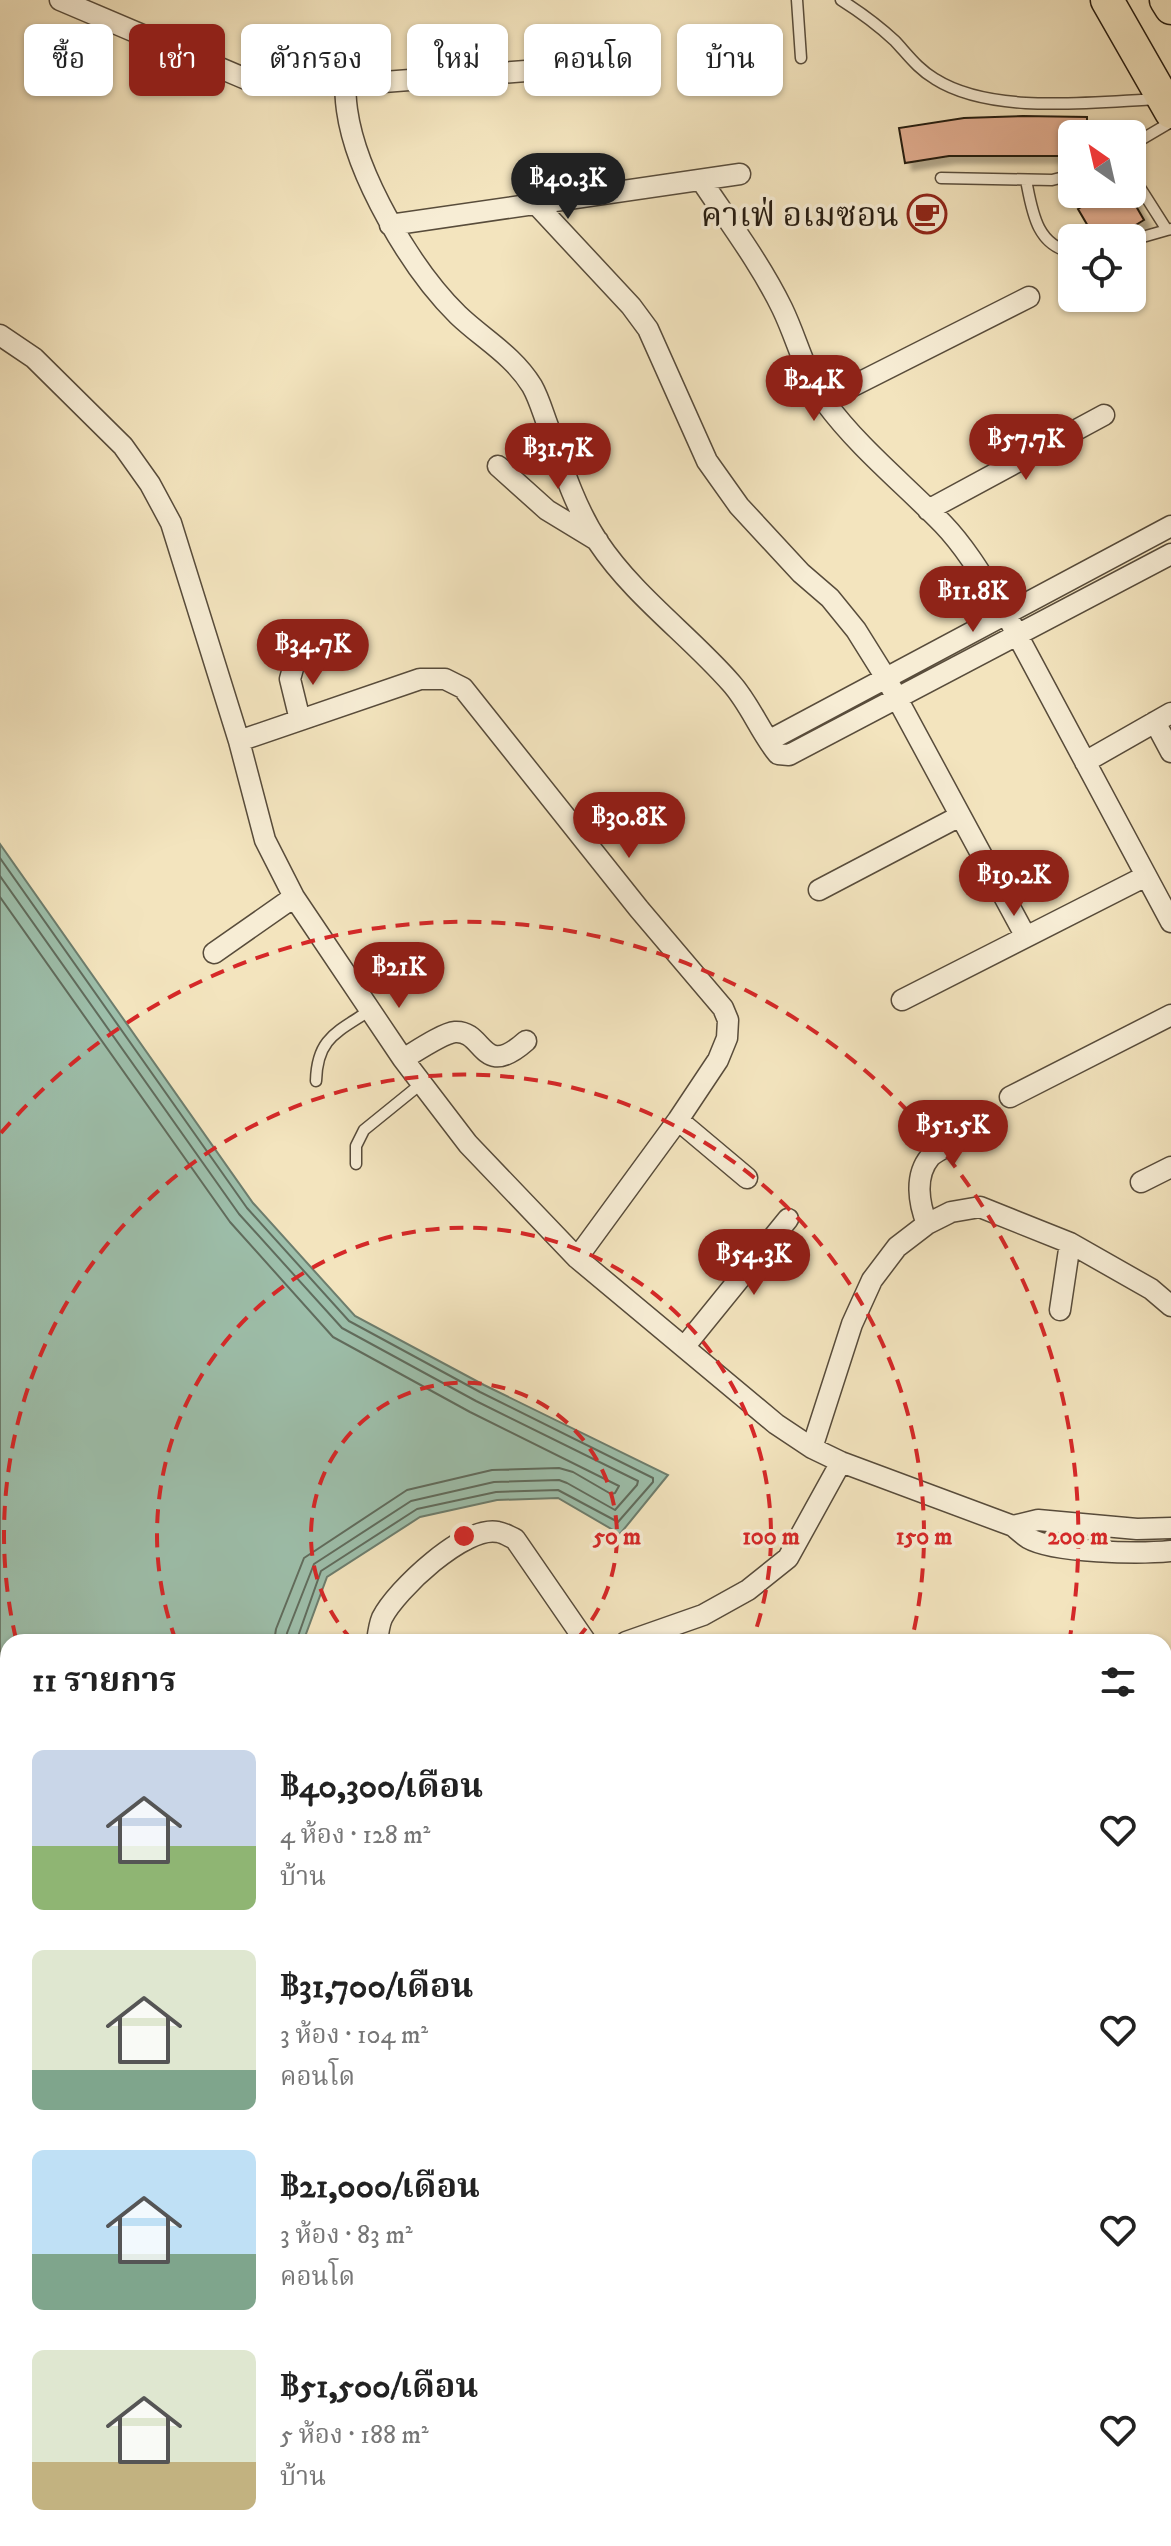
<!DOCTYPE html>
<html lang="th">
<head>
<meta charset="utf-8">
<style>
  :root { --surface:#fff; --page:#f2f2f2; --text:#222; --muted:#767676; --accent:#8f2418 }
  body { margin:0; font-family:"IM FELL DW Pica","Noto Serif Thai",serif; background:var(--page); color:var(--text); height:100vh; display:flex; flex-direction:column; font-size:30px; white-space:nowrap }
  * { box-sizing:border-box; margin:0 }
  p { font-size:26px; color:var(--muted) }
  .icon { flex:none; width:44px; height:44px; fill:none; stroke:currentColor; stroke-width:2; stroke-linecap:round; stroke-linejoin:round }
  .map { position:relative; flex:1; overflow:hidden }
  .panel { position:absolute; left:0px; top:1634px; width:1172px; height:912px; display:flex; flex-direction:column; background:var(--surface); border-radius:24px 24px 0 0; box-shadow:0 2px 6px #0004 }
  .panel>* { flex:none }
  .banner { position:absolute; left:24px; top:24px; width:1124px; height:72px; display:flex; gap:16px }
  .needle { width:52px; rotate:326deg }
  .controls { position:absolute; left:1058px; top:120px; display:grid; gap:16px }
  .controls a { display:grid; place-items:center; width:88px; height:88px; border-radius:12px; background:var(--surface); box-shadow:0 2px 6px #0004; font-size:40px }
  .price { position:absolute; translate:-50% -68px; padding:0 18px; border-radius:28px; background:var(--accent); color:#fff; font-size:26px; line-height:52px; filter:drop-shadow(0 2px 4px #0008) }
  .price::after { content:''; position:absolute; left:50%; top:48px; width:24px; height:18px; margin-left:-12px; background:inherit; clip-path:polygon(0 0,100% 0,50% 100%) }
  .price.current { background:#222; color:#fff }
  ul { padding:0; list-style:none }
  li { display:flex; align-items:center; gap:24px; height:200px; padding:0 32px }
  li span { display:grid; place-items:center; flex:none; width:224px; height:160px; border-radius:12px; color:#555 }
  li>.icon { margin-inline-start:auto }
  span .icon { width:96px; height:96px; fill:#fffc; stroke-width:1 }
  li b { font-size:34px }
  h2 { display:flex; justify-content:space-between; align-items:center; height:96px; padding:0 32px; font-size:34px }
  .tag { padding:0 28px; border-radius:12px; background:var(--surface); box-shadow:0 2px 6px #0004; font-size:28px; line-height:72px }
  .tag.current { background:var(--accent); color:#fff }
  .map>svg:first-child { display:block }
</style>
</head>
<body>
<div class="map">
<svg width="1171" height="2546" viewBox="0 0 1171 2546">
  <defs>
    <filter id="shadow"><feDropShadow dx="7" dy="7" stdDeviation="2" flood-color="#0004"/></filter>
  </defs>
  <rect width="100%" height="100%" fill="#f3e4be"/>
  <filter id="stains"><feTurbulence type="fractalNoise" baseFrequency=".0025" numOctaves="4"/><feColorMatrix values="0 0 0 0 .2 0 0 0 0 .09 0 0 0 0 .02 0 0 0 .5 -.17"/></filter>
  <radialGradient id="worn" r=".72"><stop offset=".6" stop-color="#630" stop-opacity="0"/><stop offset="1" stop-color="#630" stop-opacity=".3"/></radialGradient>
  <!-- water -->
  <path fill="#9dbfab" stroke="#6d7d6d" stroke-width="2" d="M0,844l253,359 102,113 129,69 184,90 -48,59 -62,-36 -61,2 -77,17 -93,60 -24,65h-295v250l-8,4z"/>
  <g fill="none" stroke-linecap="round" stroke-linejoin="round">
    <!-- shore -->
    <path stroke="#606c5d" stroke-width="2" d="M0,858l247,350 102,113 131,71 173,86v4l-35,40 -60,-32 -62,2 -79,17 -96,62 -25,71
      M0,876l239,338 103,114 134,73 162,80 -1,4 -22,25 -48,-27 -8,-3 -65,2 -83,19 -97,63 -27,69 -1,9
      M0,897l230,325 103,115 137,75 149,74 -4,7 -4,1 -38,-22 -14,-4 -67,2 -85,20 -103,68 -28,71 -2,13"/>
  </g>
  <!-- building -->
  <path fill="#e3ae91" stroke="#241a0f" stroke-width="2" filter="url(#shadow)" d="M1023,116l64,1v17h-15v22h-123l-44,7 -6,-35 65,-10z
    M1103,194h26l15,26 -30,18h-19l-17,-29z"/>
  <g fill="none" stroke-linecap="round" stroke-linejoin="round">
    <defs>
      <path id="lane" d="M797,0l4,58
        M841,0c19,12 38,26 54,41 13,14 23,28 40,38 57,36 157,23 223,20
        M1132,145l39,-23
        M1132,175l35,55 4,-1
        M941,178l111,2 20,-5
        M1026,180c6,30 10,66 46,72
        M1132,240l35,-10
        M316,1081c1,-44 22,-49 56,-72
        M356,1164v-18l8,-16 58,-47"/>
      <path id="street" d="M60,0l193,82
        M345,49c0,20 -1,41 2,61 9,65 64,159 111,205 25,24 55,40 74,71 8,14 12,31 18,45 13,38 26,78 48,111 36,54 91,93 133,141 19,21 29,49 47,71l11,1 382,-201
        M345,85l194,-15
        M701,180c28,42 59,83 81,128 16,33 21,62 43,94 34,46 78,81 118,122 25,26 44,60 63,90l165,308
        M536,204l95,102 17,23 59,132 32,45 62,67 29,25 26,32 30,48 140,259
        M390,225l350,-51
        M0,335l34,23 89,88 27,38 21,39 68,218 26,99 29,57 109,162 65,85 109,114 199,166 36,24 29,14 172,64c5,4 9,8 15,12 26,15 112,16 143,13
        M825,400l204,-103
        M498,466l49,44 51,31
        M928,510l176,-95
        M297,654l-7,25 10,41
        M1155,722l16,30
        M770,740l401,-214
        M239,741l181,-62h25l18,9 176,221 84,99 5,12 -1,18 -9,22 -40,60 -101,138
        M1085,762l86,-49
        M819,890l141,-74
        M214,953l80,-56
        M902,1000l244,-124
        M403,1059c12,-7 40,-26 52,-27 30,-2 26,49 71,9
        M1010,1097l161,-82
        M678,1120l69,58
        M1141,1182l30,-15
        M927,1224c-8,-20 -13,-48 3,-67 6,-6 15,-9 22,-14 8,-6 14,-16 20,-25
        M1060,1310l10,-67
        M685,1346l103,-127
        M812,1448l40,-124 20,-44 25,-33 30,-23 24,-12 29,-5 90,36 81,46 20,17
        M1013,1526l25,-6 99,9 34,-1
        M377,1642c1,-8 2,-17 5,-24 14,-28 83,-93 116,-86 6,1 12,5 17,7l71,103
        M626,1642l77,-27 45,-25 40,-32 53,-96
        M0,2016l8,-6
        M0,2113l8,-7
        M1164,2148l7,-5
        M0,2169l8,6
        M0,2377l8,-9
        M14,2538l8,8
        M423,2538l9,8
        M470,2546l7,-8"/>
      <path id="primary" d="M1107,0l64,112
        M1166,0l5,8"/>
    </defs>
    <!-- lane casing -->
    <use href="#lane" stroke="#584c3b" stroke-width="13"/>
    <!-- street casing -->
    <use href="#street" stroke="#584c3b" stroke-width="23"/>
    <!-- primary casing -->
    <use href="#primary" stroke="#241a0f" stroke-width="35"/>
    <!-- lane -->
    <use href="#lane" stroke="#f7edd5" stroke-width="10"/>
    <!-- street -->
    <use href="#street" stroke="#f7edd5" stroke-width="20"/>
    <!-- primary -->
    <use href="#primary" stroke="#f3e4be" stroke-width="32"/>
  </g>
  <!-- distance rings -->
  <g fill="none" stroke="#d62828" stroke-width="4" stroke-dasharray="14 10">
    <path d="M353 1641A153 153 0 1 1 575 1641"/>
    <path d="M176 1641A307 307 0 1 1 752 1641"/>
    <path d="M16 1639A460 460 0 1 1 912 1639"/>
    <path d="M1 1133A614 614 0 0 1 1070 1637"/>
  </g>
  <!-- icons -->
  <defs>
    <symbol id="cafe-ring" viewBox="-11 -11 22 22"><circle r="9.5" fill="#f7edd5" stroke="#8f2418" stroke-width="1.5"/><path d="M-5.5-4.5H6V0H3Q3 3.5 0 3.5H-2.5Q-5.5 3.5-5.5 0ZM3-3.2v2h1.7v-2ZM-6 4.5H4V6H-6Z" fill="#8f2418"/></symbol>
  </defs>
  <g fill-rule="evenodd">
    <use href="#cafe-ring" x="905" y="192" width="44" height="44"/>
  </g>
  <g text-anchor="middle" stroke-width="7" stroke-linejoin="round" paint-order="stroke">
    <!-- poi labels -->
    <g font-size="34" fill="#241a0f" stroke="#f7edd5" text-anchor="end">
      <text x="899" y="226">คาเฟ่ อเมซอน</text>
    </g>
  </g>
  <circle cx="464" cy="1536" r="12" fill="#d62828" stroke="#f7edd5" stroke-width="4"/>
  <g font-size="24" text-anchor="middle" font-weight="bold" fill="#d62828" stroke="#f7edd5" stroke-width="7" stroke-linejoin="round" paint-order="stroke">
    <text x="617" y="1544">50 m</text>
    <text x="771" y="1544">100 m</text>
    <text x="924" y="1544">150 m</text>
    <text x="1078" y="1544">200 m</text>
  </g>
  <rect width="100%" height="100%" filter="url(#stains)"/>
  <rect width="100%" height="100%" fill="url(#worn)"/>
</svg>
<div class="controls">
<a><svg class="needle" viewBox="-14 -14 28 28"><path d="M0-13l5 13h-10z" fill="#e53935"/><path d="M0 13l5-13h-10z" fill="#767676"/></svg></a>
<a><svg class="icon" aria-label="locate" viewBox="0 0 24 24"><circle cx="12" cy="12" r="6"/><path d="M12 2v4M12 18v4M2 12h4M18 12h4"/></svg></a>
</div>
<b class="price current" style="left:568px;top:221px">฿40.3K</b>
<b class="price" style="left:814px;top:423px">฿24K</b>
<b class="price" style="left:1026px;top:482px">฿57.7K</b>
<b class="price" style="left:558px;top:491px">฿31.7K</b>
<b class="price" style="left:973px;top:634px">฿11.8K</b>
<b class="price" style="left:313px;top:687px">฿34.7K</b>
<b class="price" style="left:629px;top:860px">฿30.8K</b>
<b class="price" style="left:1014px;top:918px">฿19.2K</b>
<b class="price" style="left:399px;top:1010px">฿21K</b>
<b class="price" style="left:953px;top:1168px">฿51.5K</b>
<b class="price" style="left:754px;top:1297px">฿54.3K</b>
<div class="banner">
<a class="tag">ซื้อ</a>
<a class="tag current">เช่า</a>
<a class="tag">ตัวกรอง</a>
<a class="tag">ใหม่</a>
<a class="tag">คอนโด</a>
<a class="tag">บ้าน</a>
</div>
<section class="panel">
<h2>11 รายการ<svg class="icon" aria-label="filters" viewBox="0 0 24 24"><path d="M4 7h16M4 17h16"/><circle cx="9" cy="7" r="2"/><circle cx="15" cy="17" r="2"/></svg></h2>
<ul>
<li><span style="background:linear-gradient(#c9d6e8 60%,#8fb573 0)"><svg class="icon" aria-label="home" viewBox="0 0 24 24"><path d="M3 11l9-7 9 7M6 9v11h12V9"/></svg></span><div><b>฿40,300/เดือน</b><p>4 ห้อง · 128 m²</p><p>บ้าน</p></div><svg class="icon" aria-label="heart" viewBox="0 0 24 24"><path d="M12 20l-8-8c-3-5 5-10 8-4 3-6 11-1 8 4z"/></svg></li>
<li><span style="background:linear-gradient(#dfe7d0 75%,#7fa58c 0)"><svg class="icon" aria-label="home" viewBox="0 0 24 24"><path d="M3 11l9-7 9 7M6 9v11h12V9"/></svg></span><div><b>฿31,700/เดือน</b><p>3 ห้อง · 104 m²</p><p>คอนโด</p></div><svg class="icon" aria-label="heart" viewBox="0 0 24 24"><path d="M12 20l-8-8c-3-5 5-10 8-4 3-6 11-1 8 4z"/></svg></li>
<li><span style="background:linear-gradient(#bfe0f5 65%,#7fa58c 0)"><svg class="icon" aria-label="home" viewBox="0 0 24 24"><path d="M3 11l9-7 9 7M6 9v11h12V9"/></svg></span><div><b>฿21,000/เดือน</b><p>3 ห้อง · 83 m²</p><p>คอนโด</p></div><svg class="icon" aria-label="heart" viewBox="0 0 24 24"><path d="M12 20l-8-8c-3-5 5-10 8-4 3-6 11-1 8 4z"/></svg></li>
<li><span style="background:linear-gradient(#dfe7d0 70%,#c2b280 0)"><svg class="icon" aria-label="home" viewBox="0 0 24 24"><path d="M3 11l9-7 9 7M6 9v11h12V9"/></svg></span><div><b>฿51,500/เดือน</b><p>5 ห้อง · 188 m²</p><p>บ้าน</p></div><svg class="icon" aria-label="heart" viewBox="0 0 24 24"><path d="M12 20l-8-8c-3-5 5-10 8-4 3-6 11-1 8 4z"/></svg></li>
</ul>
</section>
</div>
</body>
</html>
